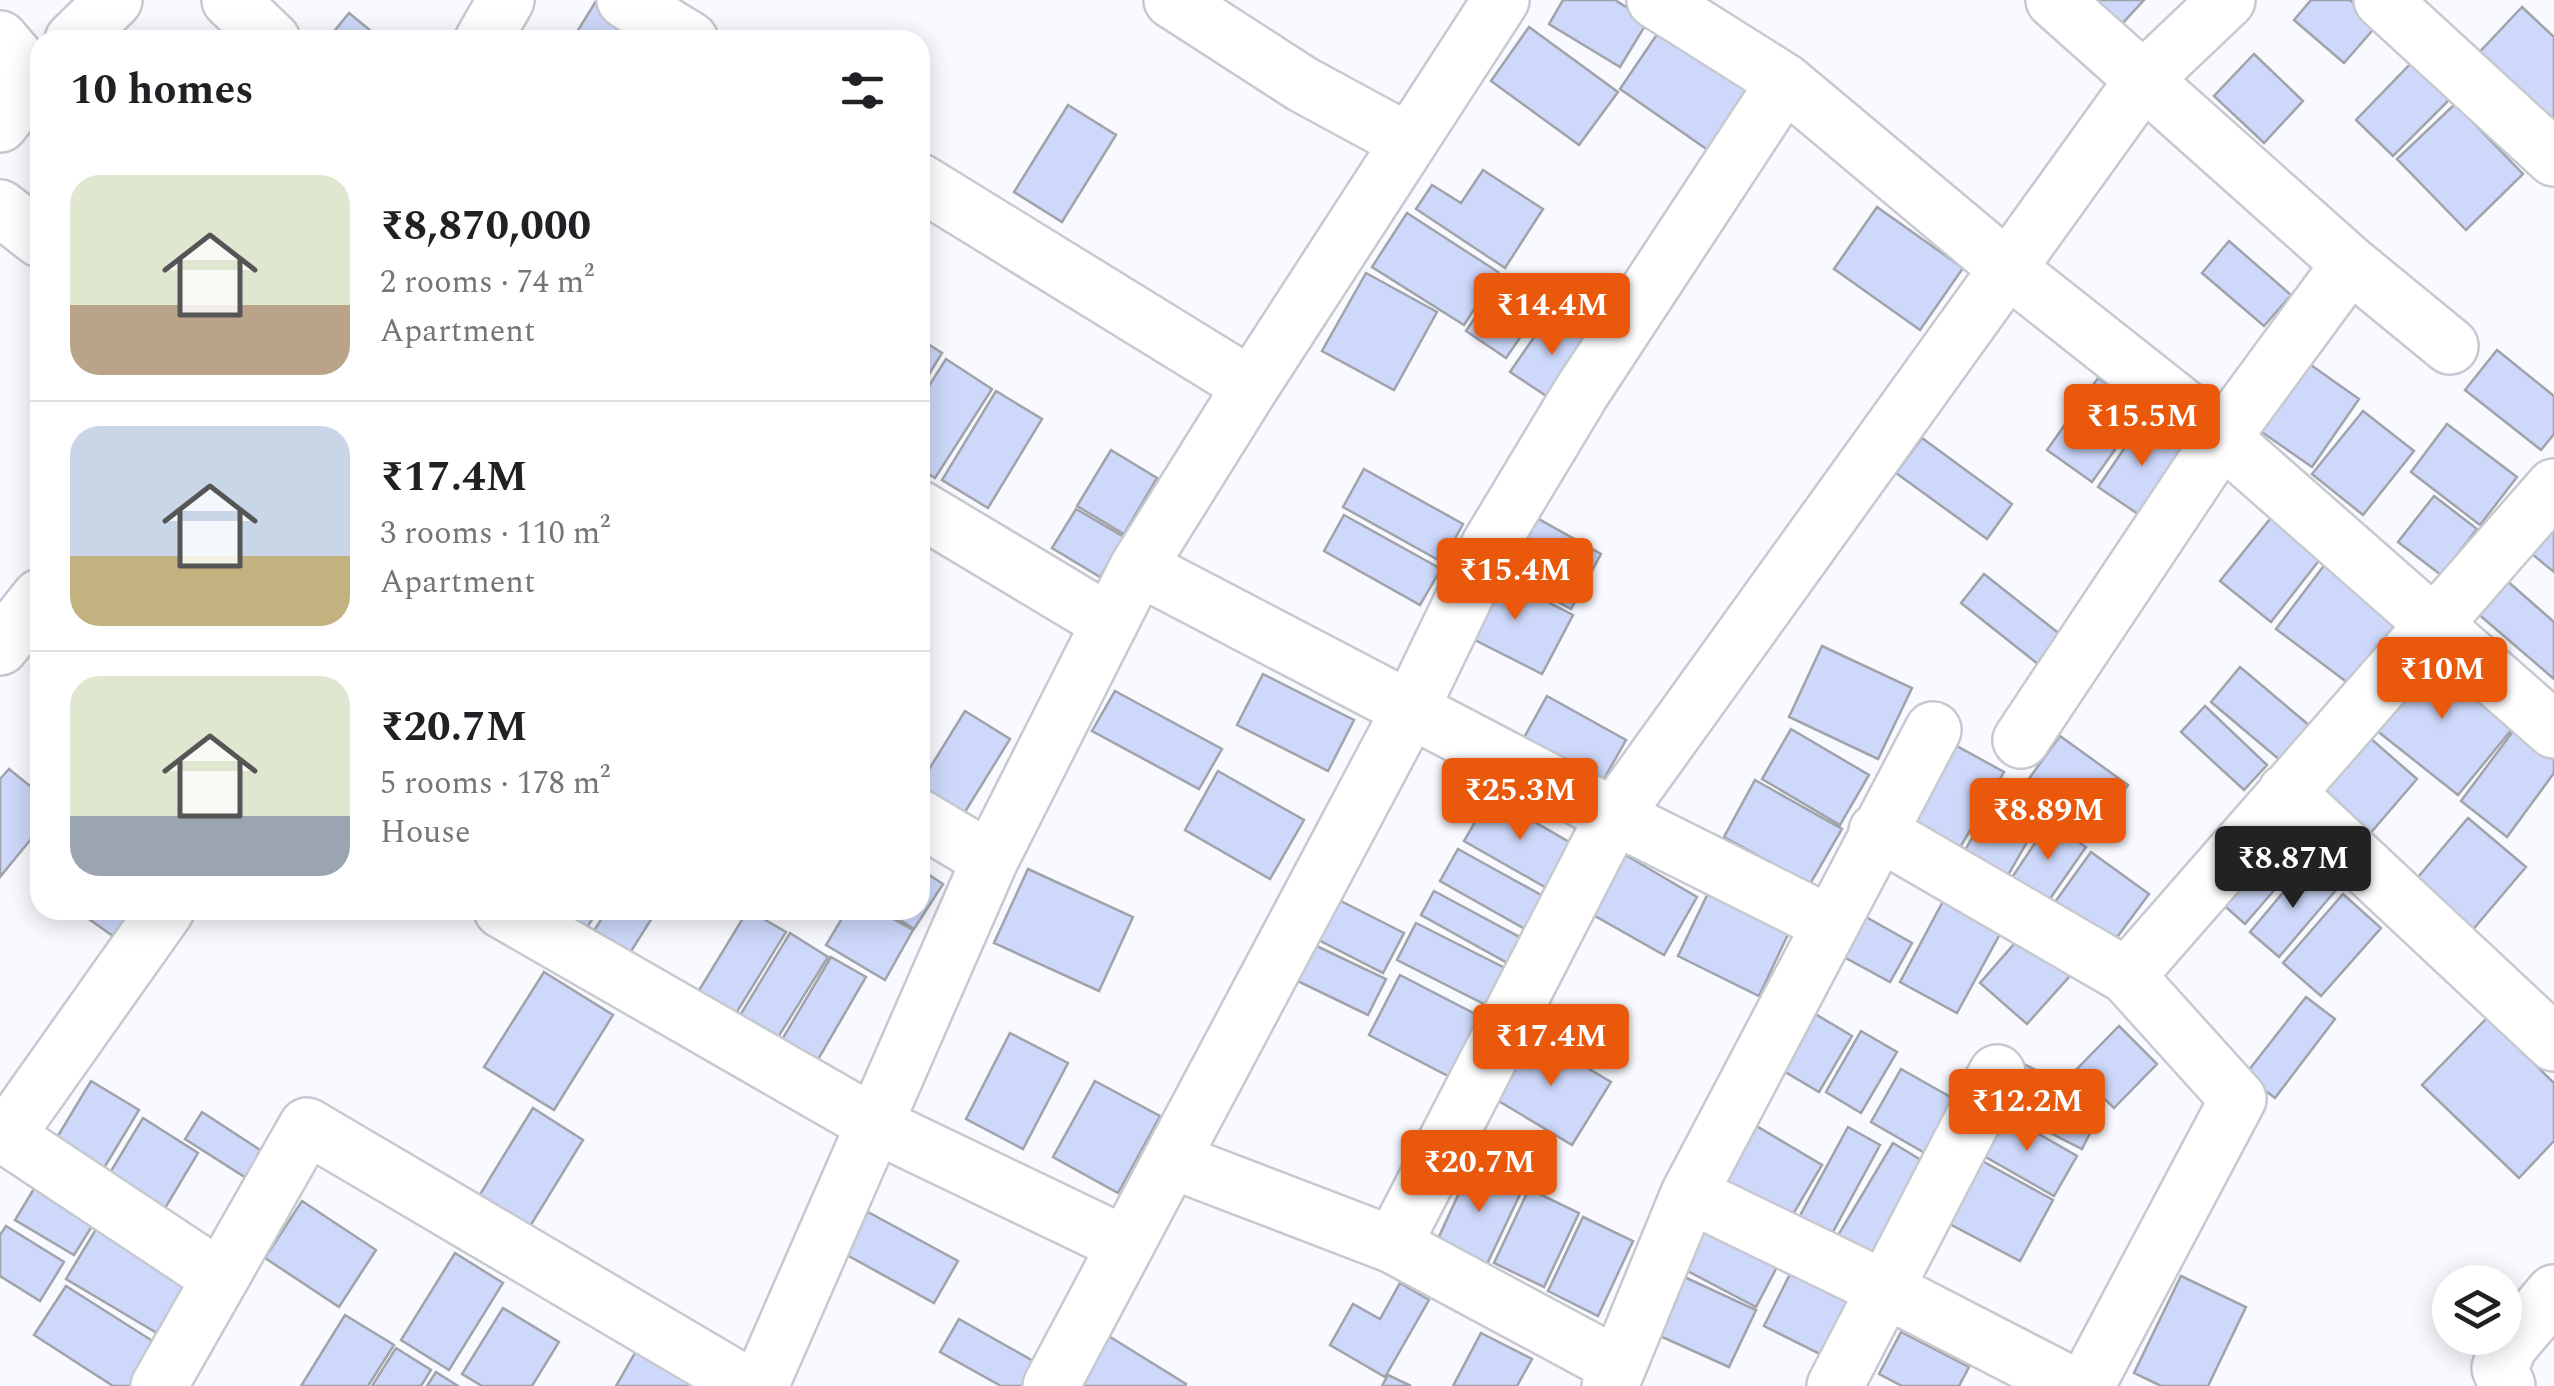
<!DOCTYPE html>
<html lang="en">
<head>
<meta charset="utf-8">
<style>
  :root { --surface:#fff; --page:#f6f6f6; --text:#202124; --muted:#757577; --line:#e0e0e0; --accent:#ea580c }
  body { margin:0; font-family:Spectral,serif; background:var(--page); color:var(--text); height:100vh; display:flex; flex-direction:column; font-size:38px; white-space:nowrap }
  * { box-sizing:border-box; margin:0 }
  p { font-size:32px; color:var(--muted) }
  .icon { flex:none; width:55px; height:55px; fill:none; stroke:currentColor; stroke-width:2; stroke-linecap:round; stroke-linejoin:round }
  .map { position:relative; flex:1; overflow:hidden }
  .details { position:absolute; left:30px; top:30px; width:900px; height:890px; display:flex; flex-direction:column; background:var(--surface); border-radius:30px; box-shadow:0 5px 25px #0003 }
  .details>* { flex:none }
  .buttons { position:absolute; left:2432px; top:1265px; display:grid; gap:20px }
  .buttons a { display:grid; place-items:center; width:90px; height:90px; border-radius:50%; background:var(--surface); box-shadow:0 5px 25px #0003; font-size:50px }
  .price { position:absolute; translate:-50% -85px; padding:0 22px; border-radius:10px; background:var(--accent); color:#fff; font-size:32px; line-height:65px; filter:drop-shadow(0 2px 5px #0008) }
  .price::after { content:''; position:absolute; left:50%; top:60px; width:30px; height:22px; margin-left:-15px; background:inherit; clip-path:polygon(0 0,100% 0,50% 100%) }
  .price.current { background:#222; color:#fff }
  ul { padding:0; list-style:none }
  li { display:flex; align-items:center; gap:30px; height:250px; padding:0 40px }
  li+li { border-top:2px solid var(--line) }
  li span { display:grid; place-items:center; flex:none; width:280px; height:200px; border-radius:30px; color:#555 }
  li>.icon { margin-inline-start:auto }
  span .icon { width:120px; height:120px; fill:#fffc; stroke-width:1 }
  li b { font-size:42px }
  h2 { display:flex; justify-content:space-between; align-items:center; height:120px; padding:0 40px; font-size:42px }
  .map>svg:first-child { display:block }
</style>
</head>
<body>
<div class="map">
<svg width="2554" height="1386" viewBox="0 0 2554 1386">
  <rect width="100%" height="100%" fill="#f9faff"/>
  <!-- building -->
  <path fill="#cdd8fa" stroke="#a1a3aa" stroke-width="2.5" d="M1563,0h52l33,21 -28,46 -71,-43z
    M2068,0h76l-35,38z
    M2311,0h39l28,24 -34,39 -50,-43z
    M596,1l61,38 -1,1h-84z
    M2522,7l32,30v97l-81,-75z
    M349,13l33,27h-55z
    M1664,24l95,66 -44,65 -95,-66z
    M1529,27l89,65 -39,53 -88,-64z
    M2254,54l49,47 -39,42 -50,-47z
    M2417,57l38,37 -62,62 -37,-36z
    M2455,104l68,70 -57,56 -69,-71z
    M1068,105l48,30 -54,87 -48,-30z
    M1483,170l60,39 -38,59 -89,-59 16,-24 29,18z
    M1877,207l86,61 -43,62 -86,-61z
    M1407,213l91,59 -34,53 -92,-58z
    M2229,241l62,54 -27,31 -62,-53z
    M1366,273l71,39 -43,78 -72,-39z
    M1504,275l40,28 -38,55 -40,-27z
    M1550,314l43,29 -39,58 -44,-29z
    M920,339l22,14 -22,36z
    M2497,350l57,46v38l-13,16 -76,-60z
    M2301,358l58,41 -47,68 -59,-41z
    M946,359l46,30 -57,89 -15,-9v-69z
    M2098,378l45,32 -51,72 -45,-32z
    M996,391l46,28 -54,89 -46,-28z
    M2363,411l51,40 -51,64 -51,-41z
    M2143,421l42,30 -44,65 -43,-29z
    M2447,424l70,53 -37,48 -69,-53z
    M1922,438l90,66 -25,35 -91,-66z
    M1111,450l46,28 -33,56 -47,-28z
    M1364,469l99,55 -21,38 -99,-55z
    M2434,496l43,33 -36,46 -43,-33z
    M2554,504v68l-33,-27z
    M1519,508l82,46 -30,55 -83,-46z
    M1076,509l48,28 -24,40 -48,-29z
    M2278,509l50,40 -57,73 -51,-41z
    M1344,515l97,54 -21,36 -96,-54z
    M2332,555l76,58 -56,73 -76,-57z
    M1487,571l86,44 -31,59 -85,-43z
    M2497,572l57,50v57l-85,-73z
    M1984,574l82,65 -23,29 -82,-65z
    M1822,646l90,42 -34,71 -89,-42z
    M2426,649l91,74 -59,72 -92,-73z
    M2240,667l70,59 -29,35 -70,-59z
    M1263,674l91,46 -26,51 -91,-46z
    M1115,691l107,58 -23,40 -107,-58z
    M1547,696l79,44 -26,46 -79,-43z
    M2205,706l62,59 -23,25 -63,-58z
    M965,711l45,28 -50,81 -40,-24v-12z
    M1791,729l78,46 -29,50 -78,-46z
    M2514,730l40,29v14l-47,64 -46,-36z
    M2362,731l55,48 -56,65 -55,-47z
    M2060,736l68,49 -39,55 -69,-49z
    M1946,740l58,32 -50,86 -57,-33z
    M9,769l31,25v34l-40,49v-98z
    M1218,771l86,49 -34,59 -85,-49z
    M1755,780l87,49 -32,55 -86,-47z
    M2000,789l43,25 -36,63 -43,-25z
    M1490,796l86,50 -26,44 -86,-49z
    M2468,818l58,49 -56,66 -57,-50z
    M2049,822l37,25 -39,56 -36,-24z
    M2268,828l34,30 -57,66 -34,-30z
    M1458,849l85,47 -18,33 -85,-48z
    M2091,852l58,42 -37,50 -57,-42z
    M1622,853l75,44 -33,58 -76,-43z
    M2306,865l30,25 -57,67 -29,-25z
    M920,869l23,15 -29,45 -29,-19h35z
    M1028,869l105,48 -34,74 -105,-48z
    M1710,889l81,39 -32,68 -81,-40z
    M1949,890l58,31 -50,92 -57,-31z
    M1434,891l91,49 -14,25 -90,-50z
    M1323,892l81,41 -21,40 -80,-41z
    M2343,894l38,34 -60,68 -38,-33z
    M76,910h65l-21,31z
    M553,910h45l-17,27z
    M607,910h50l-34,54 -36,-22z
    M748,910l38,22 -59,96 -37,-23z
    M847,910h30l36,20 -28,50 -59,-35z
    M1866,917l46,26 -22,39 -46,-25z
    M1416,923l89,45 -19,37 -89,-45z
    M2029,927l48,41 -50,56 -47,-41z
    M790,933l38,24 -58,93 -37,-23z
    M1302,939l84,40 -18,36 -83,-40z
    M831,957l35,20 -53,91 -36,-20z
    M544,972l69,43 -59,95 -70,-43z
    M1400,975l83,43 -31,60 -83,-43z
    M2306,997l29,22 -60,79 -30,-23z
    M1807,1009l45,27 -33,56 -44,-26z
    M2487,1018l67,65v58l-35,37 -97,-93z
    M2119,1026l38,38 -43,44 -39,-37z
    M1861,1031l36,21 -36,61 -35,-21z
    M1010,1033l58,30 -45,86 -57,-30z
    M1530,1034l81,48 -39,63 -80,-48z
    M2018,1061l86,44 -22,44 -87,-44z
    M1901,1069l60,34 -31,53 -59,-34z
    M91,1081l48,29 -38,63 -48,-29z
    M1095,1081l65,35 -42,77 -65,-36z
    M533,1108l50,32 -54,88 -50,-32z
    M202,1112l69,45 -17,26 -69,-44z
    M2001,1112l76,44 -23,40 -77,-44z
    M143,1118l55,35 -34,57 -56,-34z
    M1743,1118l79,47 -33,56 -79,-46z
    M1848,1127l32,18 -52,96 -32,-18z
    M1893,1143l41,25 -59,98 -41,-24z
    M1975,1157l78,43 -33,61 -78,-41z
    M1471,1167l51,23 -35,74 -50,-23z
    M35,1187l59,36 -20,32 -59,-35z
    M1529,1189l50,24 -35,74 -50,-24z
    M302,1201l74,49 -37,57 -74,-49z
    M868,1212l90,49 -24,42 -89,-49z
    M1583,1217l50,24 -35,75 -50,-25z
    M101,1221l95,58 -34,57 -96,-57z
    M6,1226l58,36 -24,39 -40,-25v-41z
    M1702,1226l76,39 -22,42 -76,-40z
    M455,1253l48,30 -54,87 -48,-30z
    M1791,1272l62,31 -27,54 -62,-31z
    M1680,1275l76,35 -27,57 -76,-34z
    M2181,1276l65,31 -38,79h-47l-27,-13z
    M1400,1283l29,17 -44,77 -55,-32 23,-41 27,15z
    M66,1286l93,59 -27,41h-19l-79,-51z
    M503,1308l56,34 -27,44h-50l-20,-12z
    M345,1315l49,30 -26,41h-67z
    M959,1319l76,43 -13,24h-21l-61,-34z
    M1901,1332l68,35 -10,19h-57l-23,-12z
    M1481,1333l51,26 -15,27h-64z
    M1107,1335l79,49 -1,2h-110z
    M639,1346l70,40h-93z
    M396,1348l35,22 -10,16h-49z
    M436,1372l22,14h-31z
    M1388,1375l23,11h-29z"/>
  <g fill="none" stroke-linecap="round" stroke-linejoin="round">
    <defs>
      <path id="minor" d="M230,0l42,40
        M625,0l65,40
        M1172,0l130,84 107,58
        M1655,0l130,82 222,186 215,170 332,292
        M2054,0l296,264 100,82
        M2382,0l172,158
        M0,39l34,40
        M73,40l41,-40
        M483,40l23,-40
        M0,124l40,-51
        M920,182l331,204
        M0,208l40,31
        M920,509l190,114
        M1138,567l476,249 216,108
        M0,647l40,-50
        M2021,740l201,-302 128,-174
        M2286,792l268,251
        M920,818l70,42
        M1877,831l250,145 111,123 -152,287
        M502,910l374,215 250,120
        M2127,976l427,-489
        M0,1132l220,146
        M6,1136l160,-226
        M1171,1160l222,85
        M1689,1194l196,95 188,97
        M1616,1365l-223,-120 221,-429 530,-737 83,-79
        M159,1386l148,-260 441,260
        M760,1386l230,-526 148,-293 113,-181 250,-386
        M1051,1386l360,-678 78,-162 92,-153 204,-311
        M1610,1386l79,-192 244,-464
        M1835,1386l162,-313
        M2507,1386l-7,-18 9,-22 45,-53"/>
    </defs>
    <!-- minor casing -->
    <use href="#minor" stroke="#c7c9d0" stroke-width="60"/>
    <!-- minor -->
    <use href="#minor" stroke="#fff" stroke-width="55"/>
  </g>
</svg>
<div class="buttons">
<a><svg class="icon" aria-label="layers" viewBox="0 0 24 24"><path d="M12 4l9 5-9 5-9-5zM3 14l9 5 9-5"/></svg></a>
</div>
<b class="price" style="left:1552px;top:358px">₹14.4M</b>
<b class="price" style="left:2142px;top:469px">₹15.5M</b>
<b class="price" style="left:1515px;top:623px">₹15.4M</b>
<b class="price" style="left:2442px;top:722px">₹10M</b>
<b class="price" style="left:1520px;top:843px">₹25.3M</b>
<b class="price" style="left:2048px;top:863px">₹8.89M</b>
<b class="price current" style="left:2293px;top:911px">₹8.87M</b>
<b class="price" style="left:1551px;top:1089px">₹17.4M</b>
<b class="price" style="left:2027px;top:1154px">₹12.2M</b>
<b class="price" style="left:1479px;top:1215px">₹20.7M</b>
<section class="details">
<h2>10 homes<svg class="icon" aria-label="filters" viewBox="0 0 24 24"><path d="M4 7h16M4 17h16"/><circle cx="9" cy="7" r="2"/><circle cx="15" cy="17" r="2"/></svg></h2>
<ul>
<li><span style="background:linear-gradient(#dfe7d0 65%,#b9a48a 0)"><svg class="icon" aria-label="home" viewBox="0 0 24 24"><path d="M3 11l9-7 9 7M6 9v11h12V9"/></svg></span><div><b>₹8,870,000</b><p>2 rooms · 74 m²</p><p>Apartment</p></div></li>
<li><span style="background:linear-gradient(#c9d6e8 65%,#c2b280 0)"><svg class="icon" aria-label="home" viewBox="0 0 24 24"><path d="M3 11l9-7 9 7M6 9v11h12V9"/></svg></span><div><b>₹17.4M</b><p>3 rooms · 110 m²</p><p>Apartment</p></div></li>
<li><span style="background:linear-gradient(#dfe7d0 70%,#9aa5b1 0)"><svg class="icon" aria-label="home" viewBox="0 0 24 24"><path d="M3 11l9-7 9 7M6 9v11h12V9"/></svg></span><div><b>₹20.7M</b><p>5 rooms · 178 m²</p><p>House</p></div></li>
</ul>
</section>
</div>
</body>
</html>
